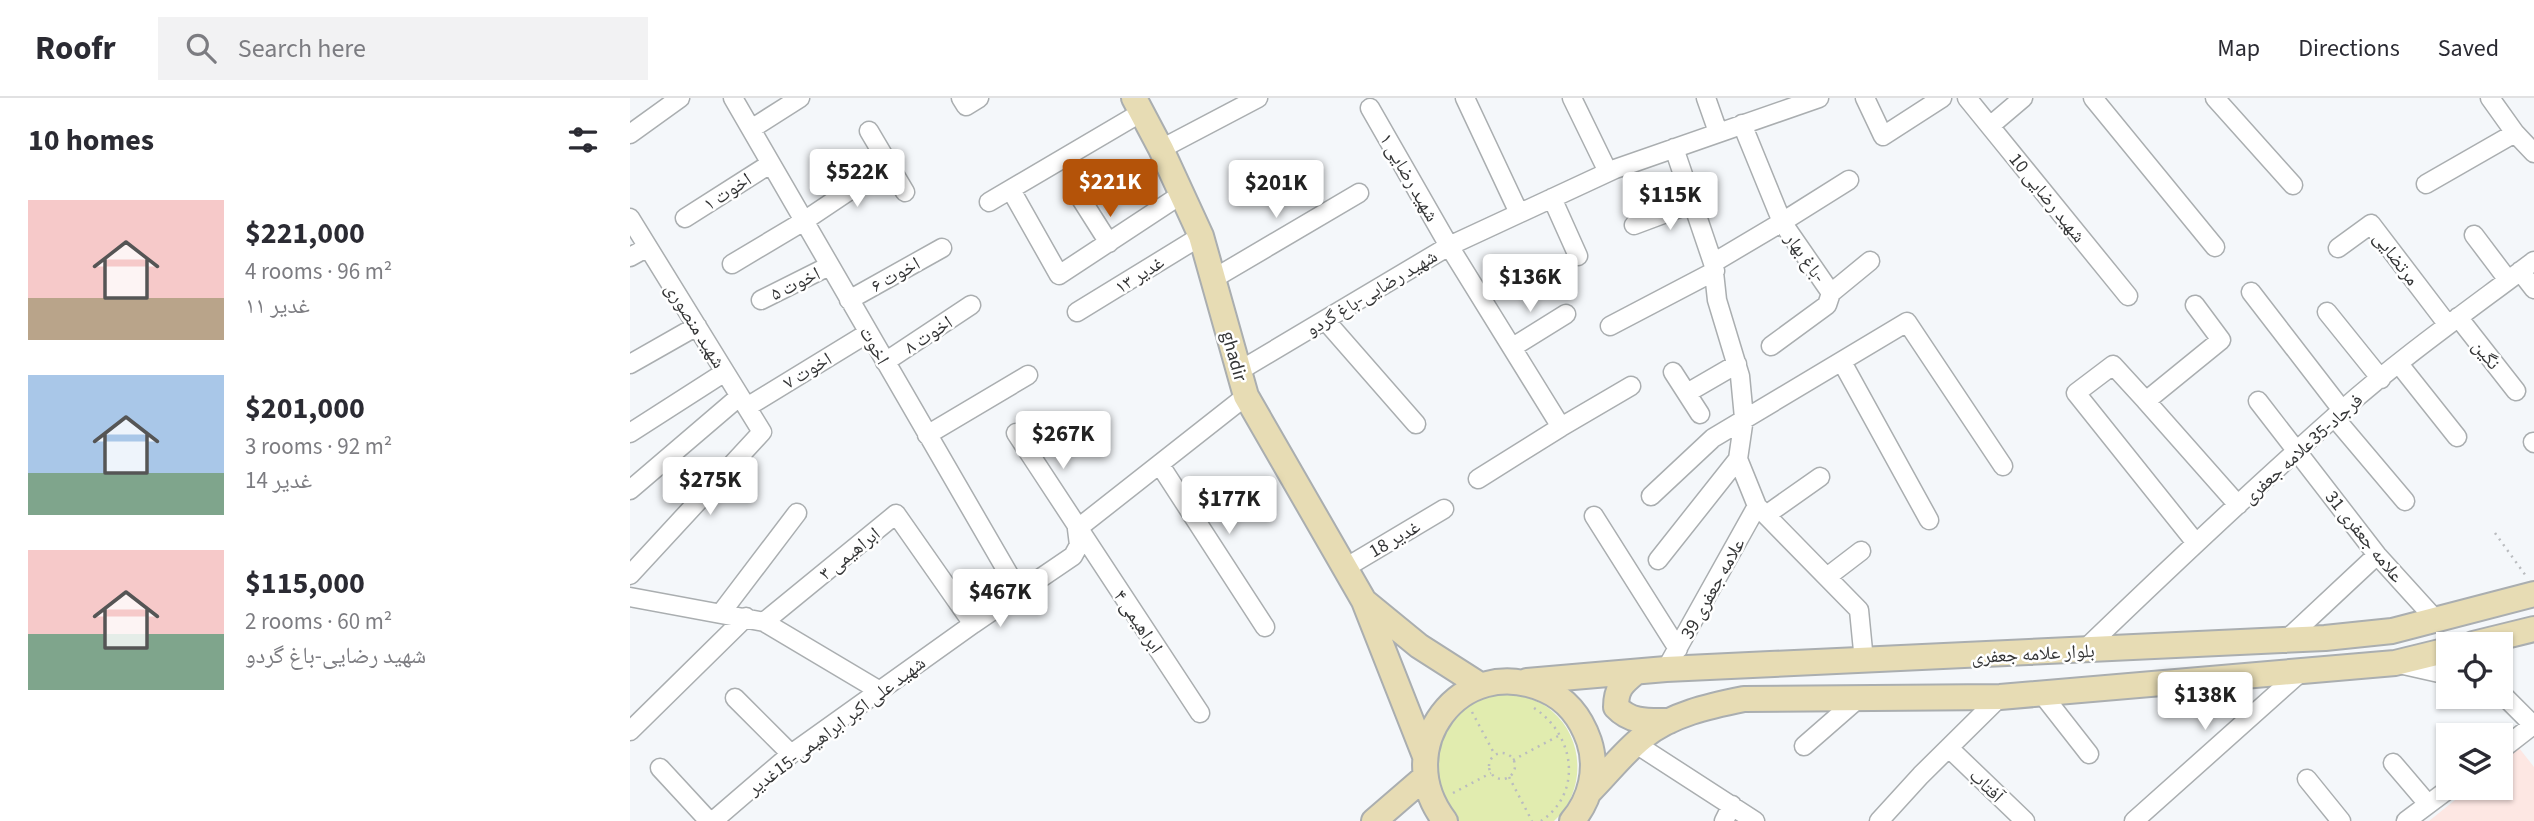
<!DOCTYPE html>
<html lang="en">
<head>
<meta charset="utf-8">
<style>
  :root { --surface:#fff; --page:#f2f2f3; --text:#2b2b33; --muted:#7c7c81; --line:#e1e1e2; --accent:#b45309 }
  body { margin:0; font-family:"Source Sans 3","Noto Naskh Arabic",sans-serif; background:var(--page); color:var(--text); height:100vh; display:flex; flex-direction:column; font-size:26px; white-space:nowrap }
  * { box-sizing:border-box; margin:0 }
  p { font-size:23px; color:var(--muted) }
  .icon { flex:none; width:38px; height:38px; fill:none; stroke:currentColor; stroke-width:2; stroke-linecap:round; stroke-linejoin:round }
  .map { position:relative; flex:1; overflow:hidden }
  .drawer { display:flex; flex-direction:column; background:var(--surface); width:630px }
  .drawer>* { flex:none }
  .buttons { position:absolute; left:1806px; top:534px; display:grid; gap:14px }
  .buttons a { display:grid; place-items:center; width:77px; height:77px; border-radius:0px; background:var(--surface); box-shadow:0 2px 5px #0004; font-size:35px }
  .price { position:absolute; translate:-50% -60px; padding:0 16px; border-radius:7px; background:#fff; color:#222; font-size:23px; line-height:46px; filter:drop-shadow(0 2px 4px #0008) }
  .price::after { content:''; position:absolute; left:50%; top:42px; width:21px; height:16px; margin-left:-10px; background:inherit; clip-path:polygon(0 0,100% 0,50% 100%) }
  .price.current { background:var(--accent); color:#fff }
  ul { padding:0; list-style:none }
  li { display:flex; align-items:center; gap:21px; height:175px; padding:0 28px }
  li span { display:grid; place-items:center; flex:none; width:196px; height:140px; border-radius:0px; color:#555 }
  li>.icon { margin-inline-start:auto }
  span .icon { width:84px; height:84px; fill:#fffc; stroke-width:1 }
  li b { font-size:30px }
  h2 { display:flex; justify-content:space-between; align-items:center; height:84px; padding:0 28px; font-size:30px }
  header { display:flex; align-items:center; gap:42px; box-sizing:border-box; height:98px; padding:0 35px; background:var(--surface); border-bottom:2px solid var(--line) }
  header strong { font-size:33px }
  nav { display:flex; gap:38px; margin-inline-start:auto; font-size:24px }
  .search { width:490px; height:63px; background:var(--page); display:flex; align-items:center; gap:18px; box-sizing:border-box; padding:0 24px; border-radius:0px; color:var(--muted); font-size:26px }
  main { display:flex; flex:1; min-height:0 }
  .map>svg:first-child { display:block }
</style>
</head>
<body>
<header>
<strong>Roofr</strong>
<div class="search"><svg class="icon" aria-label="search" viewBox="0 0 24 24"><circle cx="10" cy="10" r="6"/><path d="M15 15l6 6"/></svg>Search here</div>
<nav><a>Map</a><a>Directions</a><a>Saved</a></nav>
</header>
<main>
<section class="drawer">
<h2>10 homes<svg class="icon" aria-label="filters" viewBox="0 0 24 24"><path d="M4 7h16M4 17h16"/><circle cx="9" cy="7" r="2"/><circle cx="15" cy="17" r="2"/></svg></h2>
<ul>
<li><span style="background:linear-gradient(#f6c9c9 70%,#b9a48a 0)"><svg class="icon" aria-label="home" viewBox="0 0 24 24"><path d="M3 11l9-7 9 7M6 9v11h12V9"/></svg></span><div><b>$221,000</b><p>4 rooms · 96 m²</p><p>غدیر ۱۱</p></div></li>
<li><span style="background:linear-gradient(#a9c7e8 70%,#7fa58c 0)"><svg class="icon" aria-label="home" viewBox="0 0 24 24"><path d="M3 11l9-7 9 7M6 9v11h12V9"/></svg></span><div><b>$201,000</b><p>3 rooms · 92 m²</p><p>غدیر 14</p></div></li>
<li><span style="background:linear-gradient(#f6c9c9 60%,#7fa58c 0)"><svg class="icon" aria-label="home" viewBox="0 0 24 24"><path d="M3 11l9-7 9 7M6 9v11h12V9"/></svg></span><div><b>$115,000</b><p>2 rooms · 60 m²</p><p>شهید رضایی-باغ گردو</p></div></li>
</ul>
</section>
<div class="map">
<svg width="1904" height="723" viewBox="0 0 1904 723">
  <rect width="100%" height="100%" fill="#f4f7fa"/>
  <!-- education -->
  <path fill="#fde7e3" d="M1889,650l15,19v54h-105l41,-33h31v-25z"/>
  <!-- green -->
  <path fill="#e1ecaf" d="M877,595c16,3 32,7 45,18 33,28 34,81 2,110h-99l-19,-27 -2,-48 28,-39 21,-11z"/>
  <g fill="none" stroke-linecap="round" stroke-linejoin="round">
    <defs>
      <path id="minor" d="M103,0l286,494
        M331,0l5,8 13,-8
        M835,0l54,115
        M942,0l36,74
        M1076,0l12,34
        M1235,0l18,38 59,-38
        M1337,0l161,198
        M1463,0l122,149
        M1585,0l78,87
        M1860,0l25,35 19,20
        M740,10l79,138 112,181 -83,52
        M1360,28l33,-28
        M121,31l49,-31
        M239,33l36,61
        M0,36l50,-36
        M1044,50l39,115 4,37 23,76 4,42 -6,41 19,47 102,104 5,51
        M531,51l97,-51
        M1796,86l89,-51
        M381,92l48,85 123,-81
        M446,93l33,52
        M922,100l26,58
        M359,104l153,-90
        M0,120l132,214 -132,143
        M55,120l85,-54
        M1004,127l59,-22
        M1844,137l34,45
        M1708,150l33,-24 77,101
        M0,159l18,-10
        M1083,165l69,-41 -40,-98
        M102,166l72,-43 85,-57
        M1890,173l14,18
        M583,181l146,-86
        M1621,194l91,118
        M1201,195l-49,-71 67,-42
        M131,202l68,-34
        M219,202l93,-52
        M1565,207l26,35 -75,61 92,104
        M447,214l124,-76
        M1697,214l54,67
        M1828,219l58,74
        M695,222l91,104
        M980,228l105,-55
        M1141,248l56,-41 4,-12 39,-32
        M883,249l53,-33
        M255,264l86,-57
        M1212,264l87,158
        M0,266l67,-38
        M1769,266l58,73
        M609,273l210,-125 166,-77 204,-71
        M1043,274l27,42
        M1057,295l50,-29
        M1516,303l-33,-36 -37,28 120,150
        M1628,303l119,154 59,65
        M117,309l121,-74
        M1704,319l71,84
        M931,329l70,-41
        M0,335l95,-61
        M386,335l184,280
        M297,337l101,-60
        M1903,344l1,1
        M530,367l105,162
        M0,392l110,-94
        M1021,398l62,-58 194,-116 96,144
        M1136,417l54,-38
        M964,418l84,133
        M1028,462l80,-101
        M715,470l99,-59
        M1197,479l34,-26
        M0,499l134,25 116,69
        M91,515l76,-100
        M134,524l132,-108 77,110
        M1656,542l91,-85
        M1454,552c84,-81 169,-161 257,-239 61,-54 128,-101 193,-150
        M1769,566l49,11
        M1036,571l91,-163
        M1871,595l33,33
        M1412,596l47,60
        M105,600l56,56
        M0,633l116,-114
        M1006,646l119,77
        M1174,648l55,-48
        M1320,651l75,72
        M1871,652l32,-25
        M1763,665l35,41
        M30,670l49,53
        M1677,681l34,42
        M83,723l78,-67 182,-130 100,-68 6,-11 -2,-16 169,-133
        M1094,723l8,-16
        M1249,723l42,-46 79,-78
        M1504,723l168,-150
        M1776,723l44,-33"/>
      <path id="secondary" d="M504,0l27,51 40,87 45,160 118,205
        M1843,546l61,-15
        M1006,574c-14,11 -20,17 -20,35 15,16 33,14 53,14
        M897,583l139,-12 659,-31 67,-7 142,-37
        M795,658l-61,-155 55,45 61,39
        M960,693c17,-17 34,-39 53,-54 28,-23 67,-31 101,-38l256,-2 395,-34 53,-13
        M744,723l51,-44
        M815,723c-56,-72 15,-169 100,-131 23,10 36,28 44,51 9,27 2,58 -17,80"/>
    </defs>
    <!-- minor casing -->
    <use href="#minor" stroke="#aaaeb0" stroke-width="21"/>
    <!-- secondary casing -->
    <use href="#secondary" stroke="#aaaeb0" stroke-width="28"/>
    <!-- path -->
    <path stroke="#babcbf" stroke-width="2.5" stroke-dasharray="2 5" stroke-linecap="butt" d="M1865,435l31,43
      M904,610c40,26 50,84 7,113
      M842,614l23,43
      M859 668a13 13 0 1 1 26 0a13 13 0 1 1-26 0Z
      M883,662l47,-25
      M879,679l23,44
      M823,695l38,-20"/>
    <!-- minor -->
    <use href="#minor" stroke="#fff" stroke-width="18"/>
    <!-- secondary -->
    <use href="#secondary" stroke="#e7dcb4" stroke-width="24"/>
  </g>
  <g text-anchor="middle" stroke-width="5" stroke-linejoin="round" paint-order="stroke">
    <!-- street labels -->
    <g font-size="19" fill="#343536" stroke="#fff">
      <text transform="translate(780 79) rotate(60)" y="7">شهید رضایی ۱</text>
      <text transform="translate(97 93) rotate(-33)" y="7">اخوت ۱</text>
      <text transform="translate(1418 99) rotate(51)" y="7">شهید رضایی 10</text>
      <text transform="translate(1176 159) rotate(55)" y="7">باغ بهار-</text>
      <text transform="translate(1767 160) rotate(53)" y="7">مرتضایی</text>
      <text transform="translate(265 176) rotate(-29)" y="7">اخوت ۶</text>
      <text transform="translate(509 176) rotate(-32)" y="7">غدیر ۱۳</text>
      <text transform="translate(165 185) rotate(-26)" y="7">اخوت ۵</text>
      <text transform="translate(741 194) rotate(-31)" y="7">شهید رضایی-باغ گردو</text>
      <text transform="translate(66 227) rotate(58)" y="7">شهید منصوری</text>
      <text transform="translate(298 236) rotate(-33)" y="7">اخوت ۸</text>
      <text transform="translate(245 247) rotate(60)" y="7">اخوت</text>
      <text transform="translate(1857 256) rotate(51)" y="7">نگین</text>
      <text transform="translate(605 258) rotate(74)" y="7">ghadir</text>
      <text transform="translate(177 272) rotate(-31)" y="7">اخوت ۷</text>
      <text transform="translate(1672 350) rotate(-42)" y="7">فرجاد-35علامه جعفری</text>
      <text transform="translate(1735 438) rotate(51)" y="7">علامه جعفری 31</text>
      <text transform="translate(764 440) rotate(-30)" y="7">غدیر 18</text>
      <text transform="translate(219 455) rotate(-39)" y="7">ابراهیمی ۳</text>
      <text transform="translate(1082 490) rotate(-61)" y="7">علامه جعفری 39</text>
      <text transform="translate(509 523) rotate(56)" y="7">ابراهیمی ۴</text>
      <text transform="translate(1403 555) rotate(-3)" y="7">بلوار علامه جعفری</text>
      <text transform="translate(206 627) rotate(-37)" y="7">شهید علی اکبر ابراهیمی-15غدیر</text>
      <text transform="translate(1357 687) rotate(44)" y="7">آفتاب</text>
    </g>
  </g>
</svg>
<div class="buttons">
<a><svg class="icon" aria-label="locate" viewBox="0 0 24 24"><circle cx="12" cy="12" r="6"/><path d="M12 2v4M12 18v4M2 12h4M18 12h4"/></svg></a>
<a><svg class="icon" aria-label="layers" viewBox="0 0 24 24"><path d="M12 4l9 5-9 5-9-5zM3 14l9 5 9-5"/></svg></a>
</div>
<b class="price" style="left:227px;top:111px">$522K</b>
<b class="price current" style="left:480px;top:121px">$221K</b>
<b class="price" style="left:646px;top:122px">$201K</b>
<b class="price" style="left:1040px;top:134px">$115K</b>
<b class="price" style="left:900px;top:216px">$136K</b>
<b class="price" style="left:433px;top:373px">$267K</b>
<b class="price" style="left:80px;top:419px">$275K</b>
<b class="price" style="left:599px;top:438px">$177K</b>
<b class="price" style="left:370px;top:531px">$467K</b>
<b class="price" style="left:1575px;top:634px">$138K</b>
</div>
</main>
</body>
</html>
